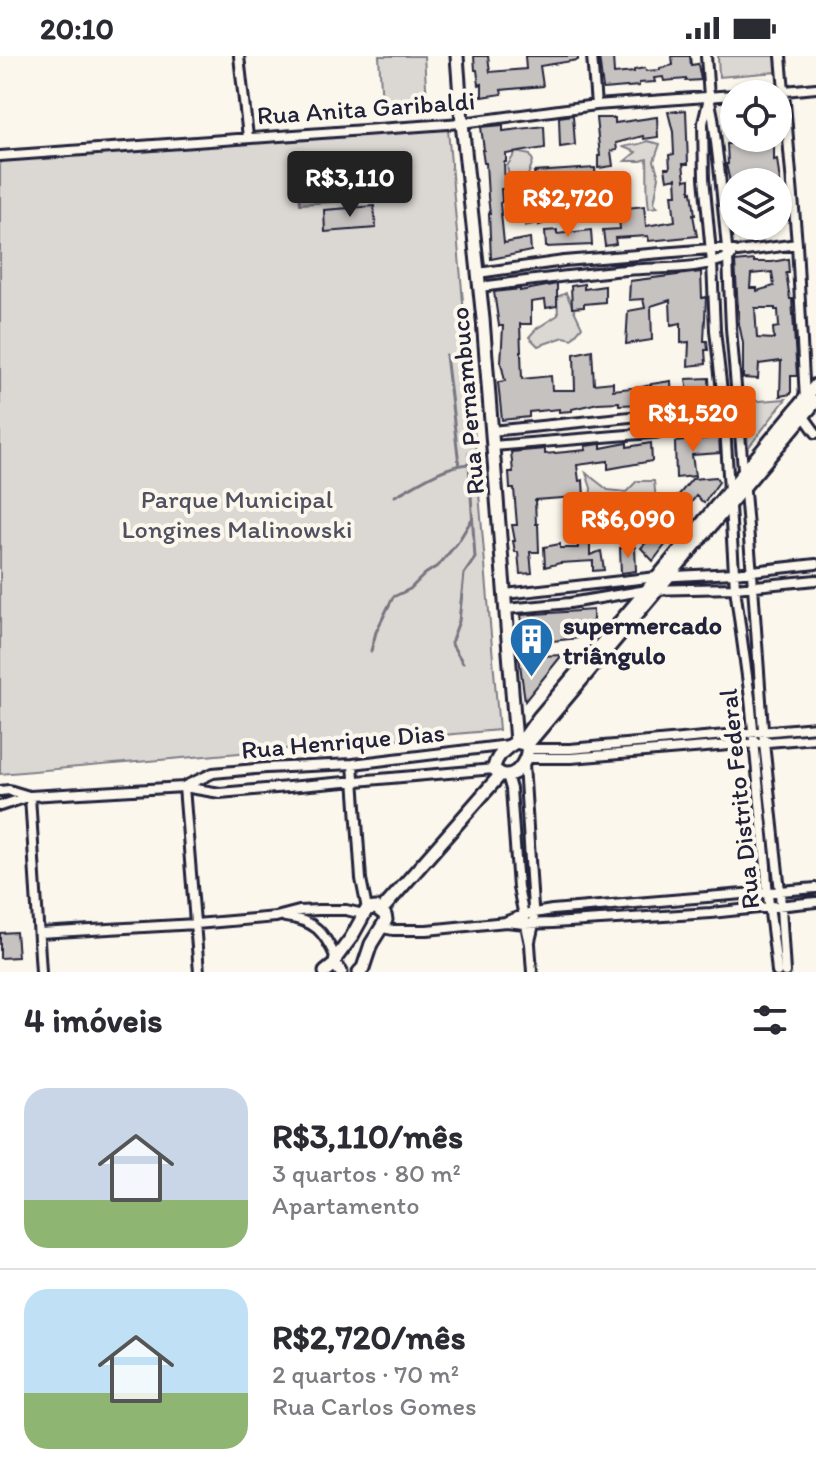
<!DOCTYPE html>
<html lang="pt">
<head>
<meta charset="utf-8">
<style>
  :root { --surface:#fff; --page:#f7f7f7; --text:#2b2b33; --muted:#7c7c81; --line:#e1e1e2; --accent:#ea580c }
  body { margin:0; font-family:Itim,sans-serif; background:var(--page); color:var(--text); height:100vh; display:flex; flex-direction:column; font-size:30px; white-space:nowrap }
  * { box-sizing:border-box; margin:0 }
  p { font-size:26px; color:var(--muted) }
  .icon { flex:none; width:44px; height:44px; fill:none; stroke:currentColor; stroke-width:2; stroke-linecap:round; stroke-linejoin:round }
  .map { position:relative; height:916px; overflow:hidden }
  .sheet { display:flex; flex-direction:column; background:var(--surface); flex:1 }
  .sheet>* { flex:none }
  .fabs { position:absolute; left:720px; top:24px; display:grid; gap:16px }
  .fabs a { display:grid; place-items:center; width:72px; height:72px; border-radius:50%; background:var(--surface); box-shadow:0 2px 6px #0004; font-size:40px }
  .price { position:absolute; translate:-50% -68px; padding:0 18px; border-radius:8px; background:var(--accent); color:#fff; font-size:26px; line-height:52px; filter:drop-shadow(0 2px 4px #0008) }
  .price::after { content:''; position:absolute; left:50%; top:48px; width:24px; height:18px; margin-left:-12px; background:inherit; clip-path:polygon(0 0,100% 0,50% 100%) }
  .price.selected { background:#222; color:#fff }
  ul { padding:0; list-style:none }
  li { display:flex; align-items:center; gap:24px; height:200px; padding:0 24px }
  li+li { border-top:2px solid var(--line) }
  li span { display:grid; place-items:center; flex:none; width:224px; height:160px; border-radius:24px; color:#555 }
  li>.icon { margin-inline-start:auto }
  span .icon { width:96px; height:96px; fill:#fffc; stroke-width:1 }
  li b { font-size:34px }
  h2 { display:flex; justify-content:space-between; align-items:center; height:96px; padding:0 24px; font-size:34px }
  .status { display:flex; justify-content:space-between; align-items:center; height:56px; padding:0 40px; background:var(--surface); direction:ltr }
  .status svg { height:22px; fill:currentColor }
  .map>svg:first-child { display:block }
</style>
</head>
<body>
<div class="status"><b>20:10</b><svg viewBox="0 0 49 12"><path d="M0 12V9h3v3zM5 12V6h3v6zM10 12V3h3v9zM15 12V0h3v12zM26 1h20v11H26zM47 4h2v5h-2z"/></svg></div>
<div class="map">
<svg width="816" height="916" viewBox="0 0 816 916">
  <rect width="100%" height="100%" fill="#fbf7ec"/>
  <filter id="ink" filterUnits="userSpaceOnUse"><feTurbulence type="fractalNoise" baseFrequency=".0125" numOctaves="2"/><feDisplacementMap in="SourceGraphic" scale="16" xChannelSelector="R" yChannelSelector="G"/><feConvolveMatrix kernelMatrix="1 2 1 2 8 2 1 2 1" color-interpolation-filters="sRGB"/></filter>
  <g filter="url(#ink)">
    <!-- green -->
    <path fill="#dbd8d3" stroke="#7e7d87" stroke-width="2" d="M379,0h45l3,45 -45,3z
      M718,0h58l1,16 -58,5z
      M448,73l28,323 -8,1v5h8l23,272 -499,44v-616l368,-24 1,-1z
      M647,85l13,3 -6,17 5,16 -5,26 4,4 -9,1c-3,-16 -1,-33 -2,-49l-6,2h-16l11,-9 -13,-5c9,-3 16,-1 24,-6z
      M516,96l14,3 3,6 -5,14 6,19v30l-9,2 -1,-16 2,-9 -13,-5 -6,-30z
      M566,237l16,34 -10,12 -8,-2 -26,9 -9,-9 7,-8 22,-14 -1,-18z
      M786,343l-38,49 -3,-46z
      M586,417l22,17 18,2 11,-11h17l2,20 -20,3 -16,8 3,23 -1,6c-10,-8 -7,-26 -22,-28l-10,-12 1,-13z"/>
    <!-- water -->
    <path fill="#b1aeb0" stroke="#787681" stroke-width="2" d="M366,105l2,39 -68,4 -3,-38z"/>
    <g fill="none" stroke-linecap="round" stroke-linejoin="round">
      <!-- stream -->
      <path stroke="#787681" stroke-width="3" d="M446,299l13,109
        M395,440c23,-12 47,-30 74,-32l6,94 -11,16 -5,47 -8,22 12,20
        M371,595l5,-19 17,-35 17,-8 15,-15 14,-9 19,-23 14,-23"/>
    </g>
    <!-- building -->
    <path fill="#c6c2c0" stroke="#22223b" stroke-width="2" fill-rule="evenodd" d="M474,0h14l2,16 36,-3 -1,-13h53v4l-38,6 3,20 -42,4 1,4 -20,3v-13l-3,1 -2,-15h-2z
      M599,0h14l1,18 20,-2v-2l11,-2 1,3 14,-1v-2l13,-3 -1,-9h18l1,9 7,-1 3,16 -15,1v-2l-22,2 -1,-4 -9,1 1,4 -16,1v3l-36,3z
      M686,54l2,54h-5l2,16 5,-1v13l2,-1 3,24h-2l4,21 -48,5 -1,-5 -33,2 1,6 -11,2 -2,-16 17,-1 -2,-20 26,-3 2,20 29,-5 -3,-27h5l-1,-16 -9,2 -2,-12h5l-1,-13 5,-1 -1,-22 -5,-20z
      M573,59l2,30 -15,2 -1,-30z
      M657,61l1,20 -14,2 -1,-3 -27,7 1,7 -6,1 2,15 -15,2v-12h2l-4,-38h19v5z
      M503,69v6l41,-5 1,22 -39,6v8h-2l1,27h-4l1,13 -2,1 4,40 26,-5 1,13 -40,8 -2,-45h1l-2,-17 -2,-34h-2l-2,-13h2l-3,-23z
      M743,82h31v22l3,-1 3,23h-50l-4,-18h2l-1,-20 16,-1z
      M595,112l1,14 -50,5 4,34 -11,4 -2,-25 4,-2 -7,-26z
      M374,150l2,22 -51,4 -1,-22z
      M557,174v4l34,-4 1,15 -46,2 -1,-16z
      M788,203l1,14h-3l4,26h2l5,77h-6v18l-11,2 1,-35 -22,3 -1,15 -15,-1v-35l-4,-19 -4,-62 19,-2v2h18zM772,216l2,14 -17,5v-3h-7l1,-14zM755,252h20v2h3l1,17 -6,1 1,11 -17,-1z
      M701,216l1,26 4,-1 -2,44h3l1,9h-3l1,14 -18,2 1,-24 -8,1v-20l-10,2 -1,-25 -19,6 1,34 -26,4 2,-33 17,-3 -2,-9 -14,1 1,-19z
      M557,228v22l-11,2 -1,-8 -14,2v22h-11l2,55 29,-3 1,14h23l-1,-36 18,-4 2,34 19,-2v8l28,-3 10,-2v-1l20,-3 1,22 -53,2v-3l-21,1 -26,6v2l-13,1v-3l-30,3v5l-27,3 -4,-38 7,-1 -4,-18 2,-37h-4l-5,-34 26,-3v2z
      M584,228v5l21,-3v16l-21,2v3l-12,1 -1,-22z
      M709,322l1,25 -27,2 -1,-6h7l-3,-20z
      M719,381l1,16 -28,2 3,21 -19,2 -1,-36z
      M627,387v4l24,-4 1,18 -44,8v-8l-31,4 2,16 4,-1 1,18h-8v-1l-41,3 1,24h2l1,28h-9l2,21 -12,1 -2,-22h-3l-2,-11h2l-3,-16h5l-3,-36h-4l-1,-17h4l-2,-20 34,-3v5l41,-4 -1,-4 16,-2v4z
      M716,421l3,5 -15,21 -8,-7 -10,14 7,5 -18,22 -2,-2 -20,26 -12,-13 20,-22 -5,-4 36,-43z
      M576,475h14v24l11,-4 3,19 -11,1v-10l-33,2 -15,4 -1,-20 16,-3v4h18z
      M635,491l1,24 -15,2 -1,-25z
      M593,554v10l-15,18 -25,3 -2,-13h-14l2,28 23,-1 -37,46 -6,-44h2l-1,-19h4l-3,-23z
      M16,876l2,25 -18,1v-25z"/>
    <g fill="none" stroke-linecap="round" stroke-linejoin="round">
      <defs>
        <path id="minor" d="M239,0l9,81
          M592,0l4,49
          M706,0l3,41 4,20 7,58 8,83 3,70 22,258 11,157 16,148 5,81
          M781,0l16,188 8,156
          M752,38l64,-6
          M708,46l-5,21 1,55 8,85 3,67 9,79 11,179 15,110 16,168c1,36 8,70 11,106
          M0,100l462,-33 134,-18 138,-10
          M478,217l86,-12 146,-12h17l11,3 59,-8
          M479,231c49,-6 98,-13 148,-17 34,-3 72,1 104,-14
          M803,359l13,18
          M491,375l198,-20 39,-2
          M493,390l196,-16 50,-6
          M505,538l152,-17 77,-4 82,-9
          M506,553l64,-6 77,-13 88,-2 81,-8
          M528,693h42l246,-22
          M526,702h45l245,-20
          M353,708l8,115 6,30
          M524,708l10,160 -4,17
          M507,719l4,14 7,99 12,56 2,28
          M185,730l28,-13 53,-5 87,-4 156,-19
          M184,731l15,185
          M0,735l9,-1 20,6
          M30,740l11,176
          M0,750l30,-10 154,-9 36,6 274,-24
          M285,861c30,3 39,15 51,41
          M507,865l16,-6 29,-5 264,-22
          M383,872l10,2h34l79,-8 19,2 28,-1 158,-10 105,-11
          M39,877l157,-9 80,-7 23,-6 19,-1h28l17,4"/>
        <path id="major" d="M457,0l5,67 21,196 33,423
          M516,686l11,3c2,11 -7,30 -21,30 -5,0 -8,-3 -12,-6 1,-12 12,-22 22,-27z
          M521,686l18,-25 108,-127 169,-205
          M527,689l289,-344
          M381,855l120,-137
          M325,916l10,-8
          M341,916l-6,-8 1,-6 15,-20 16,-29 9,-1 9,7 1,5 -15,24 -8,24 -4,4"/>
      </defs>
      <!-- minor casing -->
      <use href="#minor" stroke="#22223b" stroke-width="14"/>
      <!-- major casing -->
      <use href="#major" stroke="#22223b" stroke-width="17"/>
      <!-- minor -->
      <use href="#minor" stroke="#fbf7ec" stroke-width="8"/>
      <!-- major -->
      <use href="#major" stroke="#fbf7ec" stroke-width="11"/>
    </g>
  </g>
  <!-- icons -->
  <defs>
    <symbol id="building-pin" viewBox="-11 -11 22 30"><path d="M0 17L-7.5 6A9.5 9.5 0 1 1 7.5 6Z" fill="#1f6fb2" stroke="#fbf7ec"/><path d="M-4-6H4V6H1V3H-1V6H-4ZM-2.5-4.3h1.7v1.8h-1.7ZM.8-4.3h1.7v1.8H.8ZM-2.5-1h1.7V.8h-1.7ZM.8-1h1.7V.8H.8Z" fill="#fff"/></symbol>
  </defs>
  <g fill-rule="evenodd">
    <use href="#building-pin" x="506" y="558" width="51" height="69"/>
  </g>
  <g text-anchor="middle" stroke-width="8" stroke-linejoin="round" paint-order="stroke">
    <!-- street labels -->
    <g font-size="26" fill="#22223b" stroke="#fbf7ec">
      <text transform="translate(366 52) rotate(-4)" y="9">Rua Anita Garibaldi</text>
      <text transform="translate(467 345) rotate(-95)" y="9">Rua Pernambuco</text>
      <text transform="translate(343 685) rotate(-5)" y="9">Rua Henrique Dias</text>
      <text transform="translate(739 743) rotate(-96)" y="9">Rua Distrito Federal</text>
    </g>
    <!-- park labels -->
    <g font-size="26" fill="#505061" stroke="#fbf7ec">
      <text x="237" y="452">Parque Municipal<tspan x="237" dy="30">Longines Malinowski</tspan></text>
    </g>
    <!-- poi labels -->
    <g font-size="26" font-weight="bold" fill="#22223b" stroke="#fbf7ec" text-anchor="start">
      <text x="563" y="578">supermercado<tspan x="563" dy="30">triângulo</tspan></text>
    </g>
  </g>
</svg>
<div class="fabs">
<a><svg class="icon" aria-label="locate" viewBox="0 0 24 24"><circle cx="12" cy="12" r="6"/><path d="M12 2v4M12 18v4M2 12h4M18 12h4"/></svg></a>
<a><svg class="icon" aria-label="layers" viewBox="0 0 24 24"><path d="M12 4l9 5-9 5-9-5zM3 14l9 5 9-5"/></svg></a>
</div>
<b class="price selected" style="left:350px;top:163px">R$3,110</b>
<b class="price" style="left:568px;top:183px">R$2,720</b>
<b class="price" style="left:693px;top:398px">R$1,520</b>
<b class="price" style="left:628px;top:504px">R$6,090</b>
</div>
<section class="sheet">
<h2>4 imóveis<svg class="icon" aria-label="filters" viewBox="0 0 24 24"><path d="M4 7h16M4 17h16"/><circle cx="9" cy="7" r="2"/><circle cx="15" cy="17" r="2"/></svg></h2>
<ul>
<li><span style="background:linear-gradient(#c9d6e8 70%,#8fb573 0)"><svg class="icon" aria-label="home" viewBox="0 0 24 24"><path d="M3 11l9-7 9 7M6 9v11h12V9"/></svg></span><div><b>R$3,110/mês</b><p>3 quartos · 80 m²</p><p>Apartamento</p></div></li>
<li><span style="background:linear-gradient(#bfe0f5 65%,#8fb573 0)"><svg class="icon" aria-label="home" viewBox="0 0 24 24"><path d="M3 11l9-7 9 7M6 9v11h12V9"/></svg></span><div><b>R$2,720/mês</b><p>2 quartos · 70 m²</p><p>Rua Carlos Gomes</p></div></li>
</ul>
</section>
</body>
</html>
